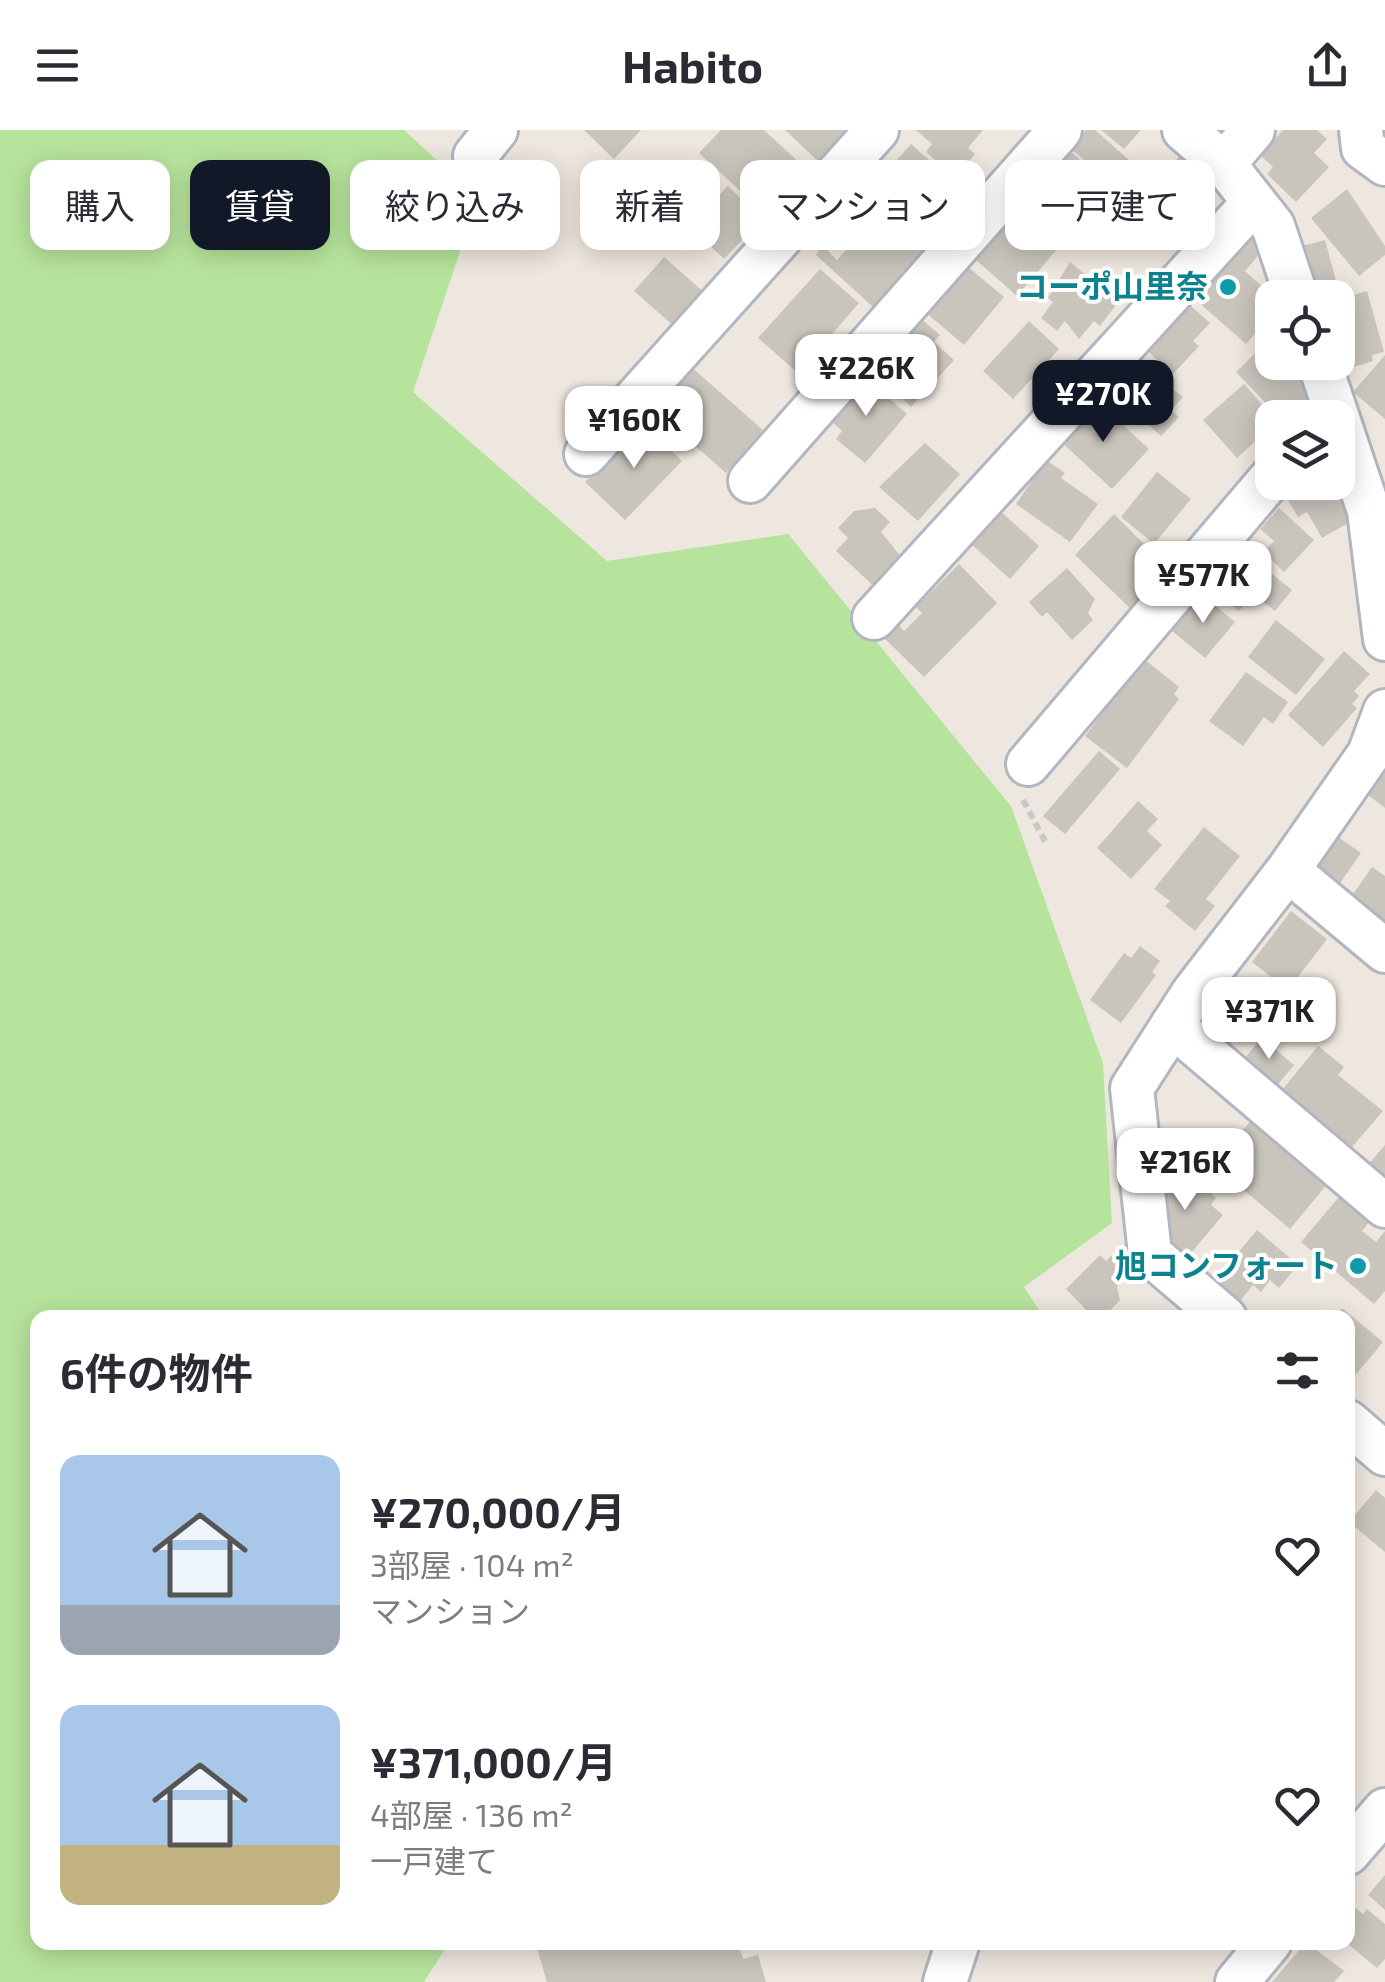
<!DOCTYPE html>
<html lang="ja">
<head>
<meta charset="utf-8">
<style>
  :root { --surface:#fff; --page:#f2f2f3; --text:#2b2b33; --muted:#7c7c81; --accent:#111827 }
  body { margin:0; font-family:"Exo 2","Noto Sans JP",sans-serif; background:var(--page); color:var(--text); height:100vh; display:flex; flex-direction:column; font-size:38px; white-space:nowrap }
  * { box-sizing:border-box; margin:0 }
  p { font-size:32px; color:var(--muted) }
  .icon { flex:none; width:55px; height:55px; fill:none; stroke:currentColor; stroke-width:2; stroke-linecap:round; stroke-linejoin:round }
  .map { position:relative; flex:1; overflow:hidden }
  .sheet { position:absolute; left:30px; top:1180px; width:1325px; height:640px; display:flex; flex-direction:column; background:var(--surface); border-radius:20px; box-shadow:0 5px 25px #0003 }
  .sheet>* { flex:none }
  .banner { position:absolute; left:30px; top:30px; width:1325px; height:90px; display:flex; gap:20px }
  .fabs { position:absolute; left:1255px; top:150px; display:grid; gap:20px }
  .fabs a { display:grid; place-items:center; width:100px; height:100px; border-radius:20px; background:var(--surface); box-shadow:0 5px 25px #0003; font-size:50px }
  .price { position:absolute; translate:-50% -85px; padding:0 22px; border-radius:20px; background:#fff; color:#222; font-size:32px; line-height:65px; filter:drop-shadow(0 2px 5px #0008) }
  .price::after { content:''; position:absolute; left:50%; top:60px; width:30px; height:22px; margin-left:-15px; background:inherit; clip-path:polygon(0 0,100% 0,50% 100%) }
  .price.active { background:var(--accent); color:#fff }
  ul { padding:0; list-style:none }
  li { display:flex; align-items:center; gap:30px; height:250px; padding:0 30px }
  li span { display:grid; place-items:center; flex:none; width:280px; height:200px; border-radius:20px; color:#555 }
  li>.icon { margin-inline-start:auto }
  span .icon { width:120px; height:120px; fill:#fffc; stroke-width:1 }
  li b { font-size:42px }
  h2 { display:flex; justify-content:space-between; align-items:center; height:120px; padding:0 30px; font-size:42px }
  .chip { padding:0 35px; border-radius:20px; background:var(--surface); box-shadow:0 5px 25px #0003; font-size:35px; line-height:90px }
  .chip.active { background:var(--accent); color:#fff }
  header { display:flex; justify-content:space-between; align-items:center; height:130px; padding:0 30px; background:var(--surface); font-size:45px; font-weight:700 }
  .map>svg:first-child { display:block }
</style>
</head>
<body>
<header><svg class="icon" aria-label="menu" viewBox="0 0 24 24"><path d="M4 6h16M4 12h16M4 18h16"/></svg>Habito<svg class="icon" aria-label="share" viewBox="0 0 24 24"><path d="M12 15V3M7 8l5-5 5 5M5 13v7h14v-7"/></svg></header>
<div class="map">
<svg width="1385" height="1852" viewBox="0 0 1385 1852">
  <rect width="100%" height="100%" fill="#eee7df"/>
  <!-- green -->
  <path fill="#b7e49c" d="M0,0h404l74,68 -65,194 194,169 181,-27 223,272 92,257 9,160 -88,64 20,30 -1006,1v624l411,1 -25,39h-424z"/>
  <!-- building -->
  <path fill="#c9c5bd" d="M584,0h57l-27,29z
    M721,0h43l52,48 -41,45 -76,-70z
    M785,0h63l-29,32z
    M916,0h67l-15,18 7,6 -20,24 -29,-26 6,-8z
    M1086,0h9l50,44 -19,22 -56,-48z
    M1101,0h40l-17,19z
    M1283,0h34l10,9 -13,14 15,14 -33,35 -29,-28 6,-7 -13,-12z
    M911,14l52,46 -18,19 -9,-9 -26,29 -42,-37z
    M1068,19l57,50 -21,23 -9,-8 5,-6 -47,-42z
    M1182,23l31,26 -15,18 -8,-6 -13,16 16,13 -13,16 -40,-33z
    M1037,48l54,47 -22,25 -54,-47z
    M728,56l34,33 -38,40 -34,-33z
    M1347,59l38,57v9l-26,21 -48,-58z
    M834,70l22,20 -28,31 9,9 46,-51 44,39 -54,59 -57,-52 4,-6 -17,-15z
    M1016,81l42,37 -41,48 -42,-37z
    M1246,97l12,10 -1,20 -12,14 22,20 7,-8 13,15h-15v16l-26,30 -58,-51z
    M1325,110l14,52 -26,6 -14,-51z
    M664,127l42,37 -30,34 -42,-37z
    M1070,132l49,39 -19,25 -6,-5 -15,18 -14,-18 -8,10 -16,-13 12,-16 -5,-4z
    M968,137l36,30 -40,48 -40,-34 29,-35 4,4z
    M820,139l39,34 -61,70 -40,-35z
    M1367,161l17,61 -12,3 1,6 -36,11 1,-73z
    M1182,168l28,25 -17,18 6,5 -26,28 -33,-30z
    M917,185l23,20 -6,7 20,18 -43,47 -34,-35 31,-33 -7,-6z
    M1029,191l30,28 -46,50 -30,-28z
    M1268,211l4,5v16h16l21,23 -4,4 6,6 -23,23h-8l-44,-46z
    M1129,225l54,42 -12,13 8,7 -18,19 -57,-52z
    M1385,225v64l-32,-27z
    M689,235l74,65 -37,43 -74,-65z
    M862,245l45,39 -42,49 -29,-24 6,-8 -13,-12z
    M1244,254l28,32v10l-35,32 -34,-38z
    M1089,273l18,16 4,-5 38,35 -37,40 -55,-51z
    M642,292l40,39 -57,59 -40,-38z
    M925,313l35,31 -42,47 -39,-34z
    M1046,330l19,13 -4,5 37,26 -28,38 -54,-38z
    M1157,342l34,27 -37,45 -33,-27z
    M1292,352h46l19,36 -35,20 -15,-26 -9,5 -14,-23 11,-7z
    M875,378l15,14 -9,10 25,31 -26,29 -44,-41 12,-13 -10,-10 16,-17z
    M1279,378l35,32 -30,32 -21,-20 11,-11 -14,-12z
    M999,380l40,36 -29,33 -40,-36z
    M1114,384l33,33 -12,13 28,28 -26,27 -62,-60z
    M1241,419l51,41 -17,21 -22,-17 -14,17 -29,-23z
    M959,434l38,39 -73,74 -41,-40 14,-14 7,8 18,-18 -6,-6z
    M1067,438l28,31 -7,14 5,7 -21,20 -25,-28 -5,5 -13,-15z
    M1201,464l34,28 -30,36 -34,-28z
    M1276,490l49,39 -29,36 -48,-38z
    M1344,521l26,23 -16,17 5,5 -7,8 5,4 -34,39 -35,-32z
    M1144,529l35,28 -5,7 5,5 -52,69 -42,-32z
    M1246,542l42,30 -15,22 -9,-7 -21,29 -34,-25z
    M1099,621l21,18 -55,65 -22,-18z
    M1385,643v35l-17,-13z
    M1138,671l20,18 -11,12 15,14 -31,34 -34,-31z
    M1204,697l36,29 -34,43 9,7 -20,25 -30,-25 5,-5 -16,-12z
    M1328,700l33,23 -30,43 -31,-22z
    M1372,737l13,9v44l-9,12 -32,-25z
    M1291,781l36,28 -39,51 -36,-28z
    M1140,816l20,15 -8,11 4,3 -35,48 -31,-23 34,-47 7,5z
    M1262,908l32,27 -18,22 -33,-27z
    M1318,916l26,21 -6,8 45,36 -31,36 -70,-57z
    M1253,988l76,64 -39,47 -76,-64z
    M1385,1015v38l-19,-16z
    M1182,1037l34,31 -5,7 12,10 -38,45 -24,-20 -6,-42z
    M1344,1061l30,25 -12,15 14,11 9,-11v60l-11,13 -73,-62z
    M1257,1100l41,35 -19,23 -9,-8 -9,12 -8,-7 -13,16 -25,-21z
    M1114,1123l19,19 -16,15 3,13 -17,18h-9l-28,-29 34,-34 6,6z
    M1342,1178l41,34 -35,42v-66h-14z
    M1376,1360l9,8v54l-36,-30z
    M1385,1745v35l-17,-15z
    M1353,1776l10,8 4,-5 18,15v35l-8,9 -29,-24v-32z
    M535,1812h203l5,17 15,-4 8,27h-219z
    M1306,1812l38,29 -10,11h-62z"/>
  <g fill="none" stroke-linecap="round" stroke-linejoin="round">
    <defs>
      <path id="minor" d="M1184,0l40,34 49,62 24,72
        M1361,0l2,18 22,16
        M475,26l21,-26
        M1224,34l29,-34
        M1319,232l50,149 16,128
        M586,324l291,-324
        M750,351l310,-351
        M874,488l380,-416
        M1028,634l244,-287
        M1288,740l97,81
        M1172,895l213,181
        M1225,1188l-75,-64 -18,-166 61,-95 95,-123 81,-116 16,-43
        M1348,1292l37,32
        M1348,1723l37,-43
        M945,1852l13,-40
        M1237,1852l33,-40"/>
    </defs>
    <!-- minor casing -->
    <use href="#minor" stroke="#b2b6c0" stroke-width="48"/>
    <!-- path -->
    <path stroke="#c8c8c8" stroke-width="6" stroke-dasharray="8 5" stroke-linecap="butt" d="M1023,670l24,45"/>
    <!-- minor -->
    <use href="#minor" stroke="#fff" stroke-width="42"/>
  </g>
  <!-- markers -->
  <g fill="#0f9aa8" stroke="#fff" stroke-width="4">
    <circle cx="1228" cy="157" r="10"/>
    <circle cx="1358" cy="1136" r="10"/>
  </g>
  <g text-anchor="middle" stroke-width="8" stroke-linejoin="round" paint-order="stroke">
    <!-- culture labels -->
    <g font-size="32" font-weight="bold" fill="#0d838f" stroke="#fff" text-anchor="end">
      <text x="1208" y="168">コーポ山里奈</text>
      <text x="1338" y="1147">旭コンフォート</text>
    </g>
  </g>
</svg>
<div class="fabs">
<a><svg class="icon" aria-label="locate" viewBox="0 0 24 24"><circle cx="12" cy="12" r="6"/><path d="M12 2v4M12 18v4M2 12h4M18 12h4"/></svg></a>
<a><svg class="icon" aria-label="layers" viewBox="0 0 24 24"><path d="M12 4l9 5-9 5-9-5zM3 14l9 5 9-5"/></svg></a>
</div>
<b class="price" style="left:866px;top:289px">¥226K</b>
<b class="price active" style="left:1103px;top:315px">¥270K</b>
<b class="price" style="left:634px;top:341px">¥160K</b>
<b class="price" style="left:1203px;top:496px">¥577K</b>
<b class="price" style="left:1269px;top:932px">¥371K</b>
<b class="price" style="left:1185px;top:1083px">¥216K</b>
<div class="banner">
<a class="chip">購入</a>
<a class="chip active">賃貸</a>
<a class="chip">絞り込み</a>
<a class="chip">新着</a>
<a class="chip">マンション</a>
<a class="chip">一戸建て</a>
</div>
<section class="sheet">
<h2>6件の物件<svg class="icon" aria-label="filters" viewBox="0 0 24 24"><path d="M4 7h16M4 17h16"/><circle cx="9" cy="7" r="2"/><circle cx="15" cy="17" r="2"/></svg></h2>
<ul>
<li><span style="background:linear-gradient(#a9c7e8 75%,#9aa5b1 0)"><svg class="icon" aria-label="home" viewBox="0 0 24 24"><path d="M3 11l9-7 9 7M6 9v11h12V9"/></svg></span><div><b>¥270,000/月</b><p>3部屋 · 104 m²</p><p>マンション</p></div><svg class="icon" aria-label="heart" viewBox="0 0 24 24"><path d="M12 20l-8-8c-3-5 5-10 8-4 3-6 11-1 8 4z"/></svg></li>
<li><span style="background:linear-gradient(#a9c7e8 70%,#c2b280 0)"><svg class="icon" aria-label="home" viewBox="0 0 24 24"><path d="M3 11l9-7 9 7M6 9v11h12V9"/></svg></span><div><b>¥371,000/月</b><p>4部屋 · 136 m²</p><p>一戸建て</p></div><svg class="icon" aria-label="heart" viewBox="0 0 24 24"><path d="M12 20l-8-8c-3-5 5-10 8-4 3-6 11-1 8 4z"/></svg></li>
</ul>
</section>
</div>
</body>
</html>
